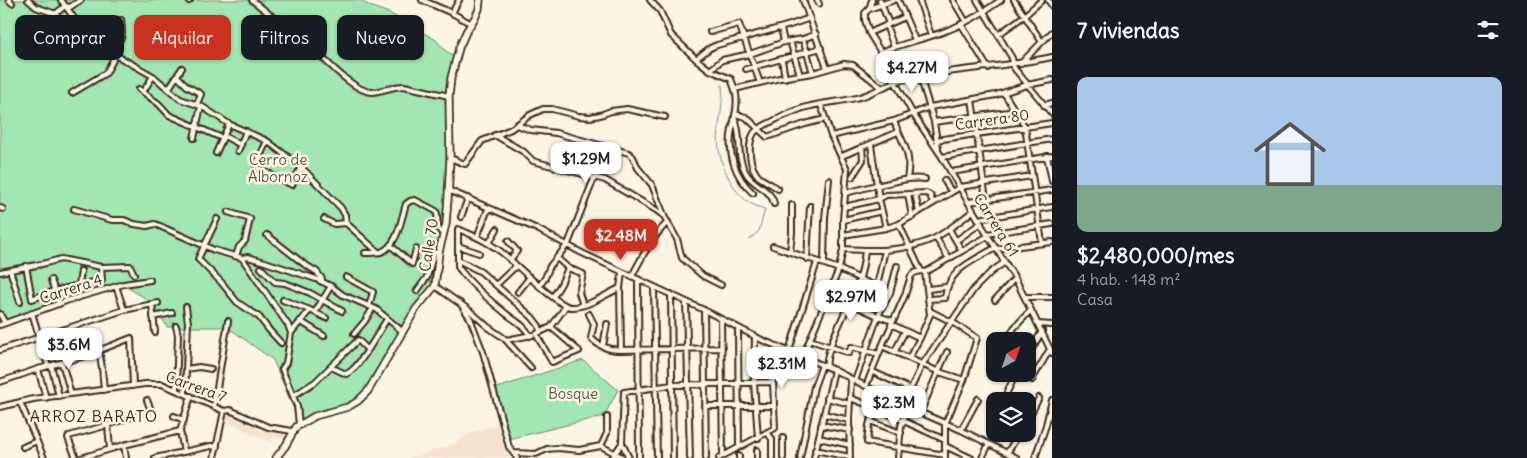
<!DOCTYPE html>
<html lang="es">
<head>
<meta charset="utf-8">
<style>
  :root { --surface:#171b24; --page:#242831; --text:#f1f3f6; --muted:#9ea1a6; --accent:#c8321e }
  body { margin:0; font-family:Delius,sans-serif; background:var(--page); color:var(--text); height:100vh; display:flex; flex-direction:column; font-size:19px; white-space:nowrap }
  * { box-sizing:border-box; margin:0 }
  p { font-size:16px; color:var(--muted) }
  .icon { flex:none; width:28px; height:28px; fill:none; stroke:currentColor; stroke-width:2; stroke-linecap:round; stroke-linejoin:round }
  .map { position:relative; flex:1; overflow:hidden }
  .details { display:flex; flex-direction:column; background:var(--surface); width:475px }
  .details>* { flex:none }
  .hud { position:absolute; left:15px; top:15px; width:475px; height:45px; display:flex; gap:10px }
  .needle { width:32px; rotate:40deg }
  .tools { position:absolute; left:986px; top:332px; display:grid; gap:10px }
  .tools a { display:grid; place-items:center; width:50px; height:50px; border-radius:10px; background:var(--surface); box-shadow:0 1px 4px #0004; font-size:25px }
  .price { position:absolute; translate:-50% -42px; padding:0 11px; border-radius:10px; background:#fff; color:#222; font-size:16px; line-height:32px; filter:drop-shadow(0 1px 2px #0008) }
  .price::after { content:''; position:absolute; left:50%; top:30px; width:15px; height:11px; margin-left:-8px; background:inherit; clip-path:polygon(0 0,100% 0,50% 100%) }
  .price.selected { background:var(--accent); color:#fff }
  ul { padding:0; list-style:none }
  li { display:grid; align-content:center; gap:10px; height:265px; padding:0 25px }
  li span { display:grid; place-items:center; height:155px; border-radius:10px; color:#555 }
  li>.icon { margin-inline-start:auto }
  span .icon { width:90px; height:90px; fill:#fffc; stroke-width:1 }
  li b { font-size:21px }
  h2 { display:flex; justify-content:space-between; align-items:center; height:60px; padding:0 25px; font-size:21px }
  .chip { padding:0 18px; border-radius:10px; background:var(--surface); box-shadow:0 1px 4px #0004; font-size:18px; line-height:45px }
  .chip.selected { background:var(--accent); color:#fff }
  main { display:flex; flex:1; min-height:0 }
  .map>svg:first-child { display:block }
</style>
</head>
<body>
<main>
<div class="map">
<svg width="1052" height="458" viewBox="0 0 1052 458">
  <rect width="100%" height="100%" fill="#fcf5e5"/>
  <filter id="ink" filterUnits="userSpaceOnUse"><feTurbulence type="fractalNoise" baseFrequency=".02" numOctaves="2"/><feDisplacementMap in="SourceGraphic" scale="10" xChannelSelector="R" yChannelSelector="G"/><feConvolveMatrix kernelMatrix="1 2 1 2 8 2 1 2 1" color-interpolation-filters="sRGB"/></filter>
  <g filter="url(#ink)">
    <!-- built -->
    <path fill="#f7e2cf" d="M228,413l40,19 19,-1 -3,8 -10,-2 -3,5 -46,-21z
      M498,424l12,34h-102l45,-14 18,-11z"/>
    <!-- green -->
    <path fill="#a2e6b1" stroke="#6e8868" d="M0,0h360l10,6 19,7 47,27 11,12 6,3 -6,39v95l-3,34 -10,62 -66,105 -21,16 -47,18 -27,-64 -40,-29 -10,-4h-56l-14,-24 -31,-19 -56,16 -66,23z
      M583,360l35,30 -14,26 -95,23 -15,-50z"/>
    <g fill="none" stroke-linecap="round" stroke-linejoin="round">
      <!-- stream -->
      <path stroke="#7391a1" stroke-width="1" d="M722,85c3,23 -8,47 -2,70 2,10 7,20 12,29 8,13 17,21 33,25l-6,22 -9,8
        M724,458l43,-23"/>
      <defs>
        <path id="street" d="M9,0l3,3
          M28,0l8,7 20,7
          M61,0l18,25 24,23 50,28 27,23 21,7 28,18 38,17 34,26 40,41 4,7 1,8 32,29
          M252,0l25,20 16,7 15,13 4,8c14,12 42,44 60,44 11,-1 21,-6 32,-6l45,10
          M422,0l30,13 18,10
          M650,0l10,11 11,24 25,24 14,11 21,9c2,5 4,10 5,15 2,11 -1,24 -4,35 -5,24 3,48 21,64
          M803,0l24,68
          M817,0l2,4
          M872,0l-3,9 -4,4v7l4,13 18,29 3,11 23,41 29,43 46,79 27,42 37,75
          M880,0l9,24
          M898,0l17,40
          M919,0l12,35
          M953,0l13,22
          M977,0l35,58 2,10 38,46
          M1014,0l28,42
          M1048,0l4,6
          M189,1l1,-1
          M869,9l25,-9
          M452,13l7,-13
          M961,24l27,44
          M886,25l8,22
          M781,28l3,14
          M710,32l29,-8 21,59
          M869,33l36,-16
          M999,34l25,-18 18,-16
          M803,39l10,34
          M790,41l10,34
          M44,46l1,-10 -4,-8 1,-3 23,-19 5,1 11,-7
          M881,52c22,-9 45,-13 67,-22 19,-7 36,-18 53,-30
          M696,59l14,-11 7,-3 73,-20 20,-7
          M782,60l3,18
          M1020,64l32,-32
          M746,69l75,-21
          M710,70l12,-10 28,-6 34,-12 19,-3 13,-5
          M177,76l10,10 14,8 -4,10
          M920,76l14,46 4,26
          M169,88l13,-20
          M139,89l20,15 10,11 53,23
          M735,89l45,-11 33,-5 31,-9 9,1 28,22
          M143,92l10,-16
          M72,93l34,-20 7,-13v-11c10,-12 10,-12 8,-29
          M1004,93l21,34 17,116
          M972,99l14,101
          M1044,105l8,-2
          M735,114l11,3 21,20 38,-13 20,-5
          M735,119c8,19 0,36 11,54 7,13 26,16 28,31
          M894,121c9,25 18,29 13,58
          M934,122l82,-11
          M517,125l14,5 25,3 73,20 4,4 5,11 14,17 12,30
          M495,135l29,17 9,9 72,19 51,30 8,6 13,23 5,19 21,18 18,9
          M224,136l17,9
          M831,136l63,-15 36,-14 66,-12 31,-10 25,-5
          M194,138l7,-32
          M936,140l116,-17
          M267,141l-11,24 2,3 34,17 9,-18
          M871,145l8,54 7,29
          M238,151l8,-20
          M216,153l13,-29
          M842,156l56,-24
          M1047,156l5,25
          M942,157l110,-18
          M450,158l15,6 17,-23 29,-12 19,-14 13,-6h9l27,7 11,1 10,-2 11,-4 16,-2 38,8
          M951,172l101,-16
          M852,177l11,-17 -1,-13
          M944,180l7,11
          M876,186c17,-4 33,-9 49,-7
          M778,189c-5,-4 -15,-9 -19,-12 -10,-10 -12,-32 -5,-44 3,-6 44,-24 53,-26 18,-5 35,-5 53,-10 17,-5 31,-16 49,-19 48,-9 96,-11 143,-21
          M448,190l89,39 45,24 122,57 58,30 72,30 69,35 58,25 56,28
          M846,193l30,-8
          M908,194l4,23
          M915,194l4,18
          M969,202l83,-12
          M844,207l35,-8 7,-4 22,-1 18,-1 4,2 3,8
          M0,208l3,1
          M74,209l38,11h12l10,4 13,2 8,-2 59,26 28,8 46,67 3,8
          M228,212l22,7 -5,22 -6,6 -3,9
          M461,217l7,-19
          M217,219l-19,40 23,23 16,20 22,15 10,13 12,13
          M324,219l10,5 12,-1
          M978,219l74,-12
          M843,220l39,-9
          M899,224l22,47
          M949,229l13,22
          M987,234l65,-10
          M267,235l37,29 13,8 5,7v3
          M843,235l43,-7 13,-4 61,-37 72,-11
          M477,237l11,-28
          M936,238l13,21
          M957,240l24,-17
          M508,241l9,10 -7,9
          M489,243l8,-14
          M390,245l22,19 4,-15
          M458,246l21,7
          M773,246l66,23 51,24
          M843,249c31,2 63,3 92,-11 13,-7 26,-18 38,-27
          M996,249l56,-7
          M790,252l2,-19v-28
          M365,253c5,0 11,0 16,-1 17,-6 20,-33 25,-48l4,-3 5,-1 21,11c4,8 -3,17 8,23
          M242,258l6,-1 17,5 51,17 15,7 12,9 33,14 27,23
          M557,258l11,10 15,6 -4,19 4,12
          M807,259l3,-53
          M458,260l23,12 51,45 7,9 1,6
          M824,263l1,-45 4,-38
          M26,266l6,33 22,-8 48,-11 -1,-13
          M261,268l14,14 10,1 25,10 32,18
          M10,270l10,32
          M0,272l42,-8 19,-5 40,8 29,-1 4,8
          M632,276c10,-19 20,-39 36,-54
          M346,277l27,15 -4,14
          M638,279l1,179
          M51,280l8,24
          M79,285l2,-14
          M496,285l20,-19
          M540,285l5,-7 5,-12 18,-22 27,-68 14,-29
          M116,286l8,24
          M435,286l34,24 19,17 16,11 27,30
          M877,286l8,-36
          M654,287l3,171
          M928,289l18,-2
          M417,291l10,-14 7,-24 5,-1
          M518,292l12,-15
          M671,294l2,164
          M829,294l49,22 15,5
          M553,297l8,-13 7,-16
          M1025,297h27
          M929,299l16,-1c3,-29 28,-37 50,-50
          M283,300l27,10 16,8
          M995,300l20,-22
          M686,302l4,156
          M460,303l10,15 13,34 26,95 8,11
          M152,304l3,28
          M864,309l11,-24
          M704,310l2,148
          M930,311l22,11 25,16 -13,42 -19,44v34
          M315,312l16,-26
          M32,313l16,53
          M0,314l5,9
          M589,314l5,10 -3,14c8,9 19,12 30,12l101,-2
          M153,317l19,-4
          M721,319l2,137
          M300,321l24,15
          M891,324l29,14
          M1038,324l14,1
          M0,325l69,-25 55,-16 26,-4
          M738,329l1,118
          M538,333l13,-6 15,-21
          M354,334l11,-13 8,-13
          M536,334l16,28 27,-11 -28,-24
          M530,336c-6,-12 -17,-16 -26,-24 -16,-13 -34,-28 -46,-45v-38c17,7 33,14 47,26 12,10 52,51 66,52 16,1 35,-13 49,-19
          M755,336l-1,47 4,55
          M506,340l26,-5
          M810,340l39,13 2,-6 28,7
          M1007,341l7,-13 17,-18
          M603,346l4,-22
          M882,346l57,26 25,8
          M0,350l124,-40 34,-7
          M99,350l3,18 2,22
          M621,350l-1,-62 2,-16
          M789,351l28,-89
          M895,351l10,-20
          M803,356l36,-87 4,-20v-29l4,-51 -16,-33 -10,-31
          M1028,356l14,-25
          M909,358l11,-20 10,-23 -5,-43
          M62,363l9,31
          M51,365l8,31
          M331,367l15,7c12,-3 33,-43 41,-55
          M827,367c-4,-17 28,-71 33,-90 3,-9 4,-18 5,-27
          M38,369l8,29
          M186,369l13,-2 12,2
          M873,372l37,17
          M1032,380l18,-31
          M855,381l23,-65 12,-23 7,-27
          M0,382l38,-13 47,-13 46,-18 2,48
          M866,386l16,-40 23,-51 6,-19 3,-3 7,-2 4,1 6,-3 57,-33
          M176,389l2,-54 -2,-9
          M1007,392l9,-18
          M185,393l3,-70 -2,-16
          M882,394l-13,31 -2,17 78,13
          M293,396l22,-14 43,-42 9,9
          M827,398l23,6
          M850,398l26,10 69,32
          M20,402l24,56
          M903,405l19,-40 52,-76 17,-17 14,-10
          M214,406l14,-85
          M705,406h68
          M0,407l33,-8 112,-15h17l62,27 6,-1 38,17 24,4
          M994,411h1
          M920,413l27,-61
          M824,414l25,6
          M174,416l10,4
          M1028,419l11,-21
          M870,421l31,12
          M108,425l2,24
          M299,425l-2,-19 -15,-37 4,-6 5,-30 19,-23
          M821,425l29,5
          M961,430l17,-31
          M767,432l5,7v19
          M819,438l31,7
          M124,445l2,13
          M601,446l6,-13v-16
          M945,446l26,12
          M23,447l14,-6
          M815,450l35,7
          M184,452l-4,-21 11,-35
          M514,453l22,1 11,-5 11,-1 21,2 22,-4 23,12
          M1007,453l12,-19
          M739,456v2
          M76,458l-8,-20 1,-2 39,-11 41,-15 1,-2 -3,-8
          M81,458l43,-13 56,-14
          M155,458l56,-12 6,1
          M214,458l10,-47
          M612,458l10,-15
          M629,458l-7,-15 2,-51 48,-7 101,-3
          M719,458l56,-30 -2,-46 1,-22 3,-14
          M757,458v-8
          M783,458v-20
          M800,458l14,-71 8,-22
          M814,458l20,-88
          M850,458l-1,-38 2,-41
          M898,458l3,-32 7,-19
          M982,458l7,-14
          M1035,458l11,-33 6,-25"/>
        <path id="secondary" d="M276,458l10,-13 10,-18 19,-11 33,-9 10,-6 10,-10 48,-82 19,-23 4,-34 7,-28 2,-26 2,-40 -1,-62 2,-18 8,-30 7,-16 10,-16 3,-7 1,-9"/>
      </defs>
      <!-- street casing -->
      <use href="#street" stroke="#3b2a1e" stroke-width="8"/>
      <!-- secondary casing -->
      <use href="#secondary" stroke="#3b2a1e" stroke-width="9"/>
      <!-- street -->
      <use href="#street" stroke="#fcf5e5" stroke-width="4"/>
      <!-- secondary -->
      <use href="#secondary" stroke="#fcf5e5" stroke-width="5.5"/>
    </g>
  </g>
  <g text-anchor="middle" stroke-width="5" stroke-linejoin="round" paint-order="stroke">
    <!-- street labels -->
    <g font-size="15" fill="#3b2a1e" stroke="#fcf5e5">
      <text transform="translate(992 120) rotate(-8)" y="5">Carrera 80</text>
      <text transform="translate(996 225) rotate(58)" y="5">Carrera 61</text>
      <text transform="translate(429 245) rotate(-81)" y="5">Calle 70</text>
      <text transform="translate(71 289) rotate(-18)" y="5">Carrera 4</text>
      <text transform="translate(196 387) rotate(20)" y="5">Carrera 7</text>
    </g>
    <!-- park labels -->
    <g font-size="15" fill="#555943" stroke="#fcf5e5">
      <text x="278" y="165">Cerro de<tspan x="278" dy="17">Albornoz</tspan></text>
      <text x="573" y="399">Bosque</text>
    </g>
    <!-- neighbourhood labels -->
    <g font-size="16" letter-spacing="1" fill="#3b2a1e" stroke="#fcf5e5">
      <text x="94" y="422">ARROZ BARATO</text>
    </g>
  </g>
</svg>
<div class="tools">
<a><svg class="needle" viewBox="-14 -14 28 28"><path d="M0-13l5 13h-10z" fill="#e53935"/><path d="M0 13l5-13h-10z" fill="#9ea1a6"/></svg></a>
<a><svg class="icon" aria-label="layers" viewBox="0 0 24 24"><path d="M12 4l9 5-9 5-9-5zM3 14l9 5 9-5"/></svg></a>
</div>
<b class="price" style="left:912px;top:93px">$4.27M</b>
<b class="price" style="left:586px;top:184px">$1.29M</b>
<b class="price selected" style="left:621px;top:261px">$2.48M</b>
<b class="price" style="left:851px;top:322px">$2.97M</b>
<b class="price" style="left:69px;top:370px">$3.6M</b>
<b class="price" style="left:782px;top:389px">$2.31M</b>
<b class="price" style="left:894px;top:428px">$2.3M</b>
<div class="hud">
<a class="chip">Comprar</a>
<a class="chip selected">Alquilar</a>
<a class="chip">Filtros</a>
<a class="chip">Nuevo</a>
</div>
</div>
<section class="details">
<h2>7 viviendas<svg class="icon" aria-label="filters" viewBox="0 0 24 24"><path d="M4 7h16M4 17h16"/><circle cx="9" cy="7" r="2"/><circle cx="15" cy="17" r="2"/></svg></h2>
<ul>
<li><span style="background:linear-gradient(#a9c7e8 70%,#7fa58c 0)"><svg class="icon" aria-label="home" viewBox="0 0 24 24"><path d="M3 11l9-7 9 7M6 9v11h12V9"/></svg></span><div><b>$2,480,000/mes</b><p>4 hab. · 148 m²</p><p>Casa</p></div></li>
</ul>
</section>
</main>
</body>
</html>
